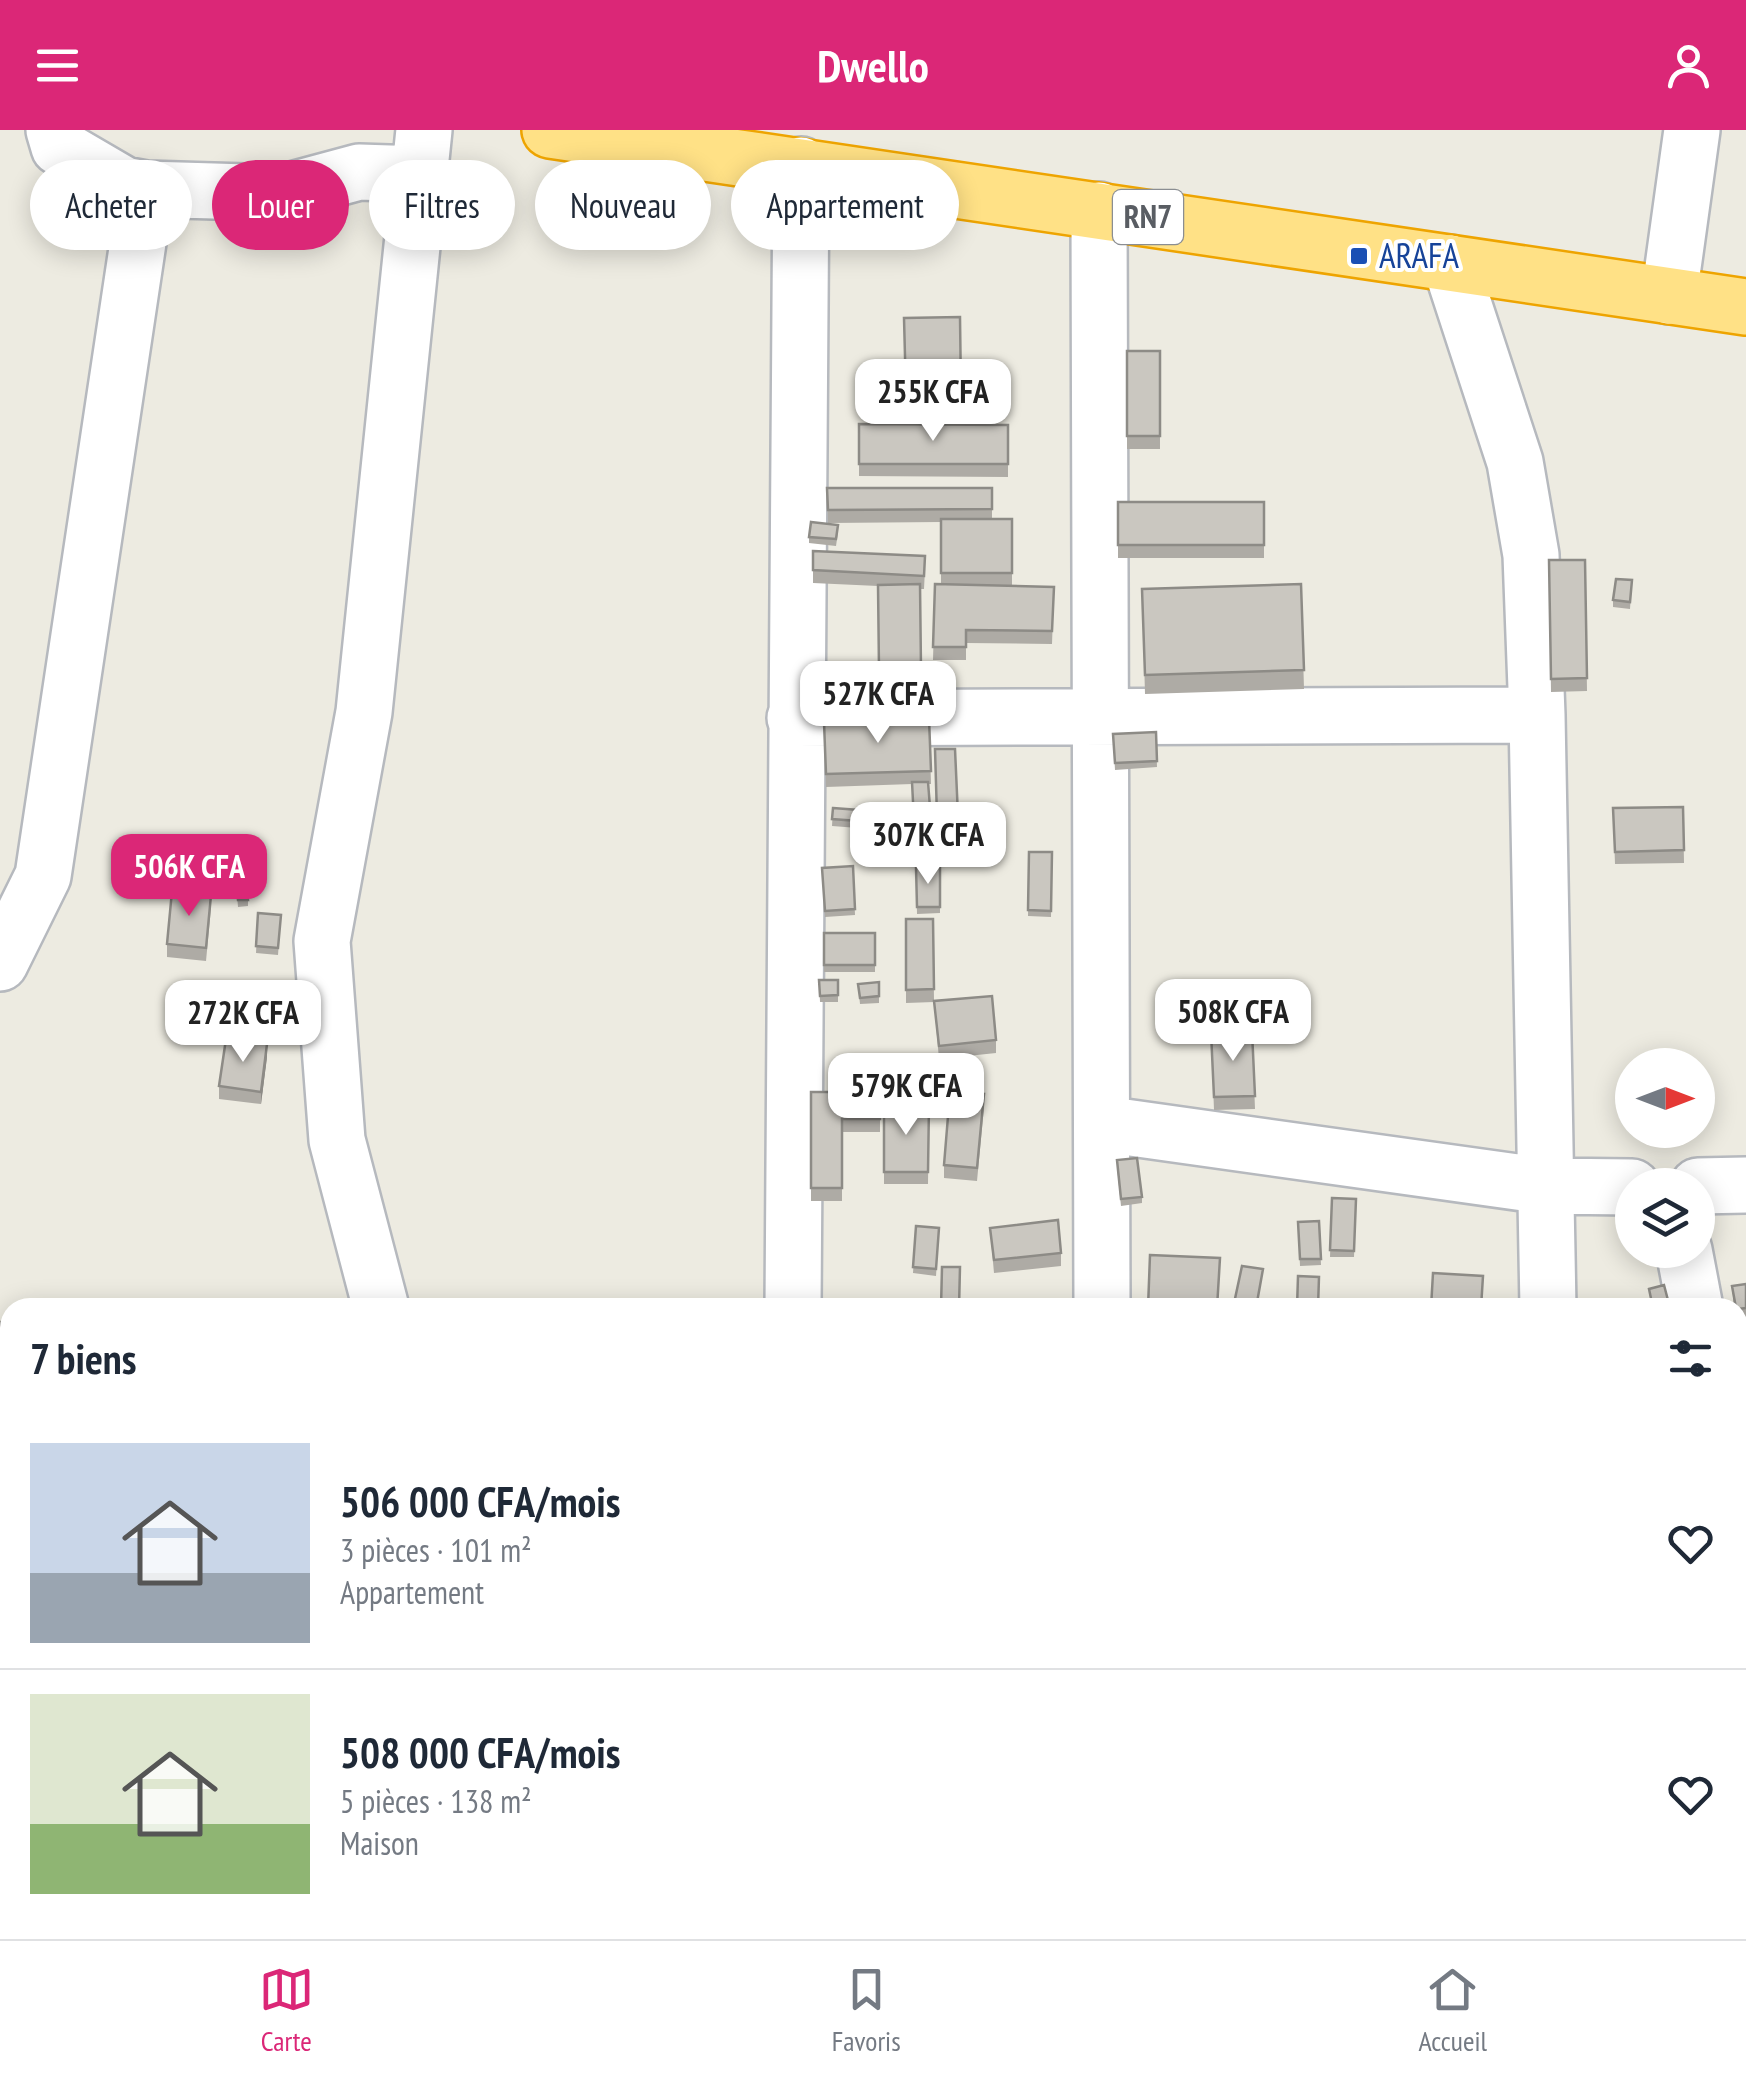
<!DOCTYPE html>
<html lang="fr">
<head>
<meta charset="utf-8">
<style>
  :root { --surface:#fff; --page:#f2f2f3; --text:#1f2937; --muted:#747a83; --line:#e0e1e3; --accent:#db2777 }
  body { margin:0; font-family:"PT Sans Narrow",sans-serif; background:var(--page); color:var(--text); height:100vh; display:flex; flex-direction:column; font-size:38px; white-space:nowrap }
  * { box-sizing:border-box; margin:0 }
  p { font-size:32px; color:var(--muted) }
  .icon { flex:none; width:55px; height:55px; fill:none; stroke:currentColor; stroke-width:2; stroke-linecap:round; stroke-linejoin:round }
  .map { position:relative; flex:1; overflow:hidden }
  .panel { position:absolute; left:0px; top:1168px; width:1748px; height:642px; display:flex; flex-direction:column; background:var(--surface); border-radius:30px 30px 0 0; box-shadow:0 5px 25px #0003 }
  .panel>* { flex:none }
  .guide { position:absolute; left:30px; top:30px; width:1000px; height:90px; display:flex; gap:20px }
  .needle { width:65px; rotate:90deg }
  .controls { position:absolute; left:1615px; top:918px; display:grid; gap:20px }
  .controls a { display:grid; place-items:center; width:100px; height:100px; border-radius:50%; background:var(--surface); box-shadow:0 5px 25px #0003; font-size:50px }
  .price { position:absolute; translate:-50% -85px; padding:0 22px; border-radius:20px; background:#fff; color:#222; font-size:32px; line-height:65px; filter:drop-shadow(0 2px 5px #0008) }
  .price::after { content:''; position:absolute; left:50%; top:60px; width:30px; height:22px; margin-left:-15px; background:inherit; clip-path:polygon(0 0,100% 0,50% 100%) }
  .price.selected { background:var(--accent); color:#fff }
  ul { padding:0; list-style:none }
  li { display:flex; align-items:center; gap:30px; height:250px; padding:0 30px }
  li+li { border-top:2px solid var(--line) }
  li span { display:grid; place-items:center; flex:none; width:280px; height:200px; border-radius:0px; color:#555 }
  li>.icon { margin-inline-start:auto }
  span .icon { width:120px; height:120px; fill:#fffc; stroke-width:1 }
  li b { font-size:42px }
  h2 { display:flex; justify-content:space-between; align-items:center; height:120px; padding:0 30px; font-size:42px }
  .chip { padding:0 35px; border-radius:45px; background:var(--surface); box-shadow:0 5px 25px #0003; font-size:35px; line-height:90px }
  .chip.selected { background:var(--accent); color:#fff }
  header { display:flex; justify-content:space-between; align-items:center; height:130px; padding:0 30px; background:var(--accent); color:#fff; font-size:45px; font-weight:800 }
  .tabs { display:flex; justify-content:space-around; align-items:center; height:140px; border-top:2px solid var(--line); background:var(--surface); font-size:28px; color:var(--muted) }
  .tabs a { display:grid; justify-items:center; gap:5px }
  .tabs .selected { color:var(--accent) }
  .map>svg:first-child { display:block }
</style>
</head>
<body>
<header><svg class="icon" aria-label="menu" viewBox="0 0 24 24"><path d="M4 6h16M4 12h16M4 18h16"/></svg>Dwello<svg class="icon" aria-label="person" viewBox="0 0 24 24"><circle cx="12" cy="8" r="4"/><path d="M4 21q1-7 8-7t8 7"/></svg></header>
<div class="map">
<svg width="1746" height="1809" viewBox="0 0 1746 1809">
  <rect width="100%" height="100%" fill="#edebe1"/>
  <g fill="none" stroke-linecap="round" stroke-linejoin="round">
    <defs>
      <path id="minor" d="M146,59l135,4 78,-21 61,2
        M1099,80l3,1098
        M1450,133l65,199 16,93 6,160 11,593
        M1669,166l23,-166
        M795,588l742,-3
        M0,833l43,-87 103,-687 -22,-4 -65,-38 -5,-17
        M1103,994l442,62 87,1
        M1698,1056l48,-1
        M1684,1120l11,58
        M381,1178l-44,-168 -15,-199 42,-229 60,-582
        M793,1178l8,-1143
        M0,1258h10
        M1738,1413l8,47
        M0,1610h10
        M1738,1629l8,-1
        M440,1800l1,9
        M1103,1800l1,9
        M1559,1800l1,9
        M711,1802l16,-2
        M978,1809l2,-9
        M1374,1809v-9"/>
      <path id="highway" d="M550,0l1196,177"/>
    </defs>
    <!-- minor casing -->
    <use href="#minor" stroke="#b6b9be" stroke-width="60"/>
    <!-- highway casing -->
    <use href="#highway" stroke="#eea400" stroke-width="60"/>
    <!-- minor -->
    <use href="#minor" stroke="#fff" stroke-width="55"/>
    <!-- highway -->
    <use href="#highway" stroke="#ffe186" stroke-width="55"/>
  </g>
  <!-- wall -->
  <path fill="#aeaba5" d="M960,187l1,89 -55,1 -2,-89z
    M1127,221h33v98h-33z
    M859,294l149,1v52l-149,-1z
    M827,358h165v31h20v67l42,1 -2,57 -86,-1v17h-33l2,-76h6v-62l-113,1z
    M1118,372h146v56h-146z
    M838,402l-2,14 -27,-3v-6z
    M813,421l112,18 -1,20h-4l1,93h-42l-1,-96 -65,-3z
    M1549,430h36l2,131 -36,1z
    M1632,450l-2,29 -17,-2v-7z
    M1301,454l3,105 -159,5 -3,-105z
    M929,588l2,66h-3l3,43 -17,1 -2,-44 -86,3 -2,-65z
    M1156,602l1,35 -42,3 -2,-36z
    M935,619h20l3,73 -21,2z
    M1683,677l1,56 -69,1 -2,-56z
    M833,678l39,3 -1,18 -39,-3z
    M939,695l45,2 -1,38 -46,-3z
    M1029,722h23l-1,65 -23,-1z
    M853,736l2,49 -30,2 -3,-49z
    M916,737h24v46l-23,1z
    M236,752l12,18v6l-10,1z
    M211,778l-5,53 -39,-4v-13z
    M258,783l23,2 -3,40 -22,-2z
    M906,789h27l1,82 62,39v13l-57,6 -5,-57 -28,1z
    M824,803h51v39h-51z
    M819,850h19v22h-18z
    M879,852v21l-19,1 -2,-20z
    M1252,901l3,78 -41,1 -3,-78z
    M267,927l-6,47 -42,-5v-13z
    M811,962h69v40h-38v69h-31z
    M884,974l45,1 -1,79h-44z
    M984,977l-7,74 -33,-3v-13z
    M1117,1037l25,30v6l-21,3z
    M1332,1068l24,1 -2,58h-24z
    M1319,1091l2,44 -21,1 -2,-44z
    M916,1096l23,2 -3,48 -23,-3z
    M990,1098l71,25v13l-67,7z
    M1746,1154v37l-8,1v-14h-4l-2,-22z
    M0,1192l10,1v45h-10z
    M1746,1193v54l-8,2v-55z
    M1738,1295h8v39l-8,1z
    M0,1438h10v121h-10z
    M1236,1800h15v6l-14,1z"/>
  <!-- shaded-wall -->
  <path fill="#8d8b86" d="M267,914v13l-6,47v-12z"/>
  <!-- building -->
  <path fill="#cac7c0" stroke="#8d8b86" stroke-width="2.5" d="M960,187l1,76 -55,1 -2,-76z
    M1127,221h33v85h-33z
    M859,294l149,1v39h-149z
    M827,358h165v21l-164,1z
    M1118,372h146v43h-146z
    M941,389h71v54h-71z
    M811,392l27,3 -2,14 -27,-2z
    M813,421l112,5 -1,20 -111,-6z
    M1549,430h36l2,118 -36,1z
    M1616,449l16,1 -2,22 -17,-2z
    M920,454l1,85h-42l-1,-84z
    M935,454l119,3 -2,44 -86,-1v17h-33z
    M1301,454l3,86 -159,5 -3,-86z
    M929,588l2,53 -105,3 -2,-52z
    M1156,602l1,29 -42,2 -2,-29z
    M935,619h20l3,67 -21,1z
    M912,652h16l3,38 -17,1z
    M1683,677l1,43 -69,2 -2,-44z
    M833,678l39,3 -1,11 -39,-3z
    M939,695l45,2 -1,32 -46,-3z
    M1029,722h23l-1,59 -23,-1z
    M853,736l2,43 -30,2 -3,-43z
    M916,737h24v40h-23z
    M245,745l3,25h-10l-2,-24z
    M172,761l39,4 -5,53 -39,-4z
    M258,783l23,2 -3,33 -22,-2z
    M906,789h27l1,70 -28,1z
    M824,803h51v32h-51z
    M819,850h19v15l-18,1z
    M879,852v14l-19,2 -2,-14z
    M992,866l4,44 -57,6 -5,-45z
    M1252,901l3,65 -41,1 -3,-65z
    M226,909l41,5 -6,48 -42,-6z
    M811,962h69v27h-38v69h-31z
    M950,962l34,2 -7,74 -33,-3z
    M884,974l45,1 -1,67h-44z
    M1137,1028l5,39 -21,2 -4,-39z
    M1332,1068l24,1 -2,52 -24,-1z
    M1058,1090l3,33 -67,7 -4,-32z
    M1319,1091l2,38h-21l-2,-37z
    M916,1096l23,2 -3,41 -23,-2z
    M1150,1125l70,3 -3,50h-69z
    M1242,1136l21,3 -7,39h-23z
    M942,1137h18l-1,41h-18z
    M1433,1143l50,3 -2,32h-50z
    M1298,1146l21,1 -1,31h-21z
    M1746,1154v24l-8,1 -2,-1 -4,-22z
    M1664,1155l6,23h-17l-4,-19z
    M0,1192l10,1v32h-10z
    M1746,1193v41l-8,2v-42z
    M1738,1295h8v33h-8z
    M0,1438h10v108h-10z
    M1738,1772l1,37h-29v-9h28z
    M136,1800h32v9h-31z
    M266,1800h56l1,9h-56z
    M541,1800h29v9h-28z
    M1140,1800h16l1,9h-16z
    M1190,1800h37v9h-37z
    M1404,1800h92l-1,9h-92z
    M794,1801h14v8h-14z
    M1528,1803h10v6h-10z
    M782,1806l1,3h-25z
    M1678,1807v2h-29z"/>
  <!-- markers -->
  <rect fill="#1a4fb4" stroke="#fff" stroke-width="4" x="1349" y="116" width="20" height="20" rx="5"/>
  <g text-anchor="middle" stroke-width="8" stroke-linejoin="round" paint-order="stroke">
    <!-- shield labels -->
    <rect fill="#fff" stroke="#8b8e92" stroke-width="2.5" x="1113" y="60" width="70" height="54" rx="8"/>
    <g font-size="32" font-weight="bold" fill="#595d63">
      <text x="1148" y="98">RN7</text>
    </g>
    <!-- transit labels -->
    <g font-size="35" fill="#164399" stroke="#fff" text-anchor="start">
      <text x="1379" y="138">ARAFA</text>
    </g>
  </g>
</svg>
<div class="controls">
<a><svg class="needle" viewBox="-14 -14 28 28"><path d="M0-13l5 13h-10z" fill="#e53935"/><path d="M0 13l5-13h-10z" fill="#747a83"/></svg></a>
<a><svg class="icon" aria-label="layers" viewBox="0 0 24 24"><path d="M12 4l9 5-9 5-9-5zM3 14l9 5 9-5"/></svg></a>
</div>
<b class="price" style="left:933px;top:314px">255K CFA</b>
<b class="price" style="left:878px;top:616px">527K CFA</b>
<b class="price" style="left:928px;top:757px">307K CFA</b>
<b class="price selected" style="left:189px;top:789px">506K CFA</b>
<b class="price" style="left:1233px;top:934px">508K CFA</b>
<b class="price" style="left:243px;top:935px">272K CFA</b>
<b class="price" style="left:906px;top:1008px">579K CFA</b>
<div class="guide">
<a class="chip">Acheter</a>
<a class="chip selected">Louer</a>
<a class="chip">Filtres</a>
<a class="chip">Nouveau</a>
<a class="chip">Appartement</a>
</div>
<section class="panel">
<h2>7 biens<svg class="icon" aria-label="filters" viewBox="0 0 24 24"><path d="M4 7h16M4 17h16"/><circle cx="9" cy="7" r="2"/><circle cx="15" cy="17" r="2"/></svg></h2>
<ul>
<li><span style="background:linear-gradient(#c9d6e8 65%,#9aa5b1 0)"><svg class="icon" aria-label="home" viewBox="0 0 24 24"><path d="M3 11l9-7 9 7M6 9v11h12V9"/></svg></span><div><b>506 000 CFA/mois</b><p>3 pièces · 101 m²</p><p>Appartement</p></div><svg class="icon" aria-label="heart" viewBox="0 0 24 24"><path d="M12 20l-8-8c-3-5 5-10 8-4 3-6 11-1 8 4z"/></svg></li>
<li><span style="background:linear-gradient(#dfe7d0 65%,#8fb573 0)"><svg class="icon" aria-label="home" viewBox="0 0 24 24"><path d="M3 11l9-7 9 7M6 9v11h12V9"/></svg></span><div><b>508 000 CFA/mois</b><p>5 pièces · 138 m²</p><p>Maison</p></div><svg class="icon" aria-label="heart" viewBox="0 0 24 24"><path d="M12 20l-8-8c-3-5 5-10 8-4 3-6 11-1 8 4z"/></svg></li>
</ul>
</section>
</div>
<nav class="tabs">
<a class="selected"><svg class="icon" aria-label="map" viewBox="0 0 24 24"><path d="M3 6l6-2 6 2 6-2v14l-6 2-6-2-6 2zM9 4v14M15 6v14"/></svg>Carte</a>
<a><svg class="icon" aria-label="saved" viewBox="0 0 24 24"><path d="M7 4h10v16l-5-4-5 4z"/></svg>Favoris</a>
<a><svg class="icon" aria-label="home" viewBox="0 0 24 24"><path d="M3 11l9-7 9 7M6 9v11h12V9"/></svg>Accueil</a>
</nav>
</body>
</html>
